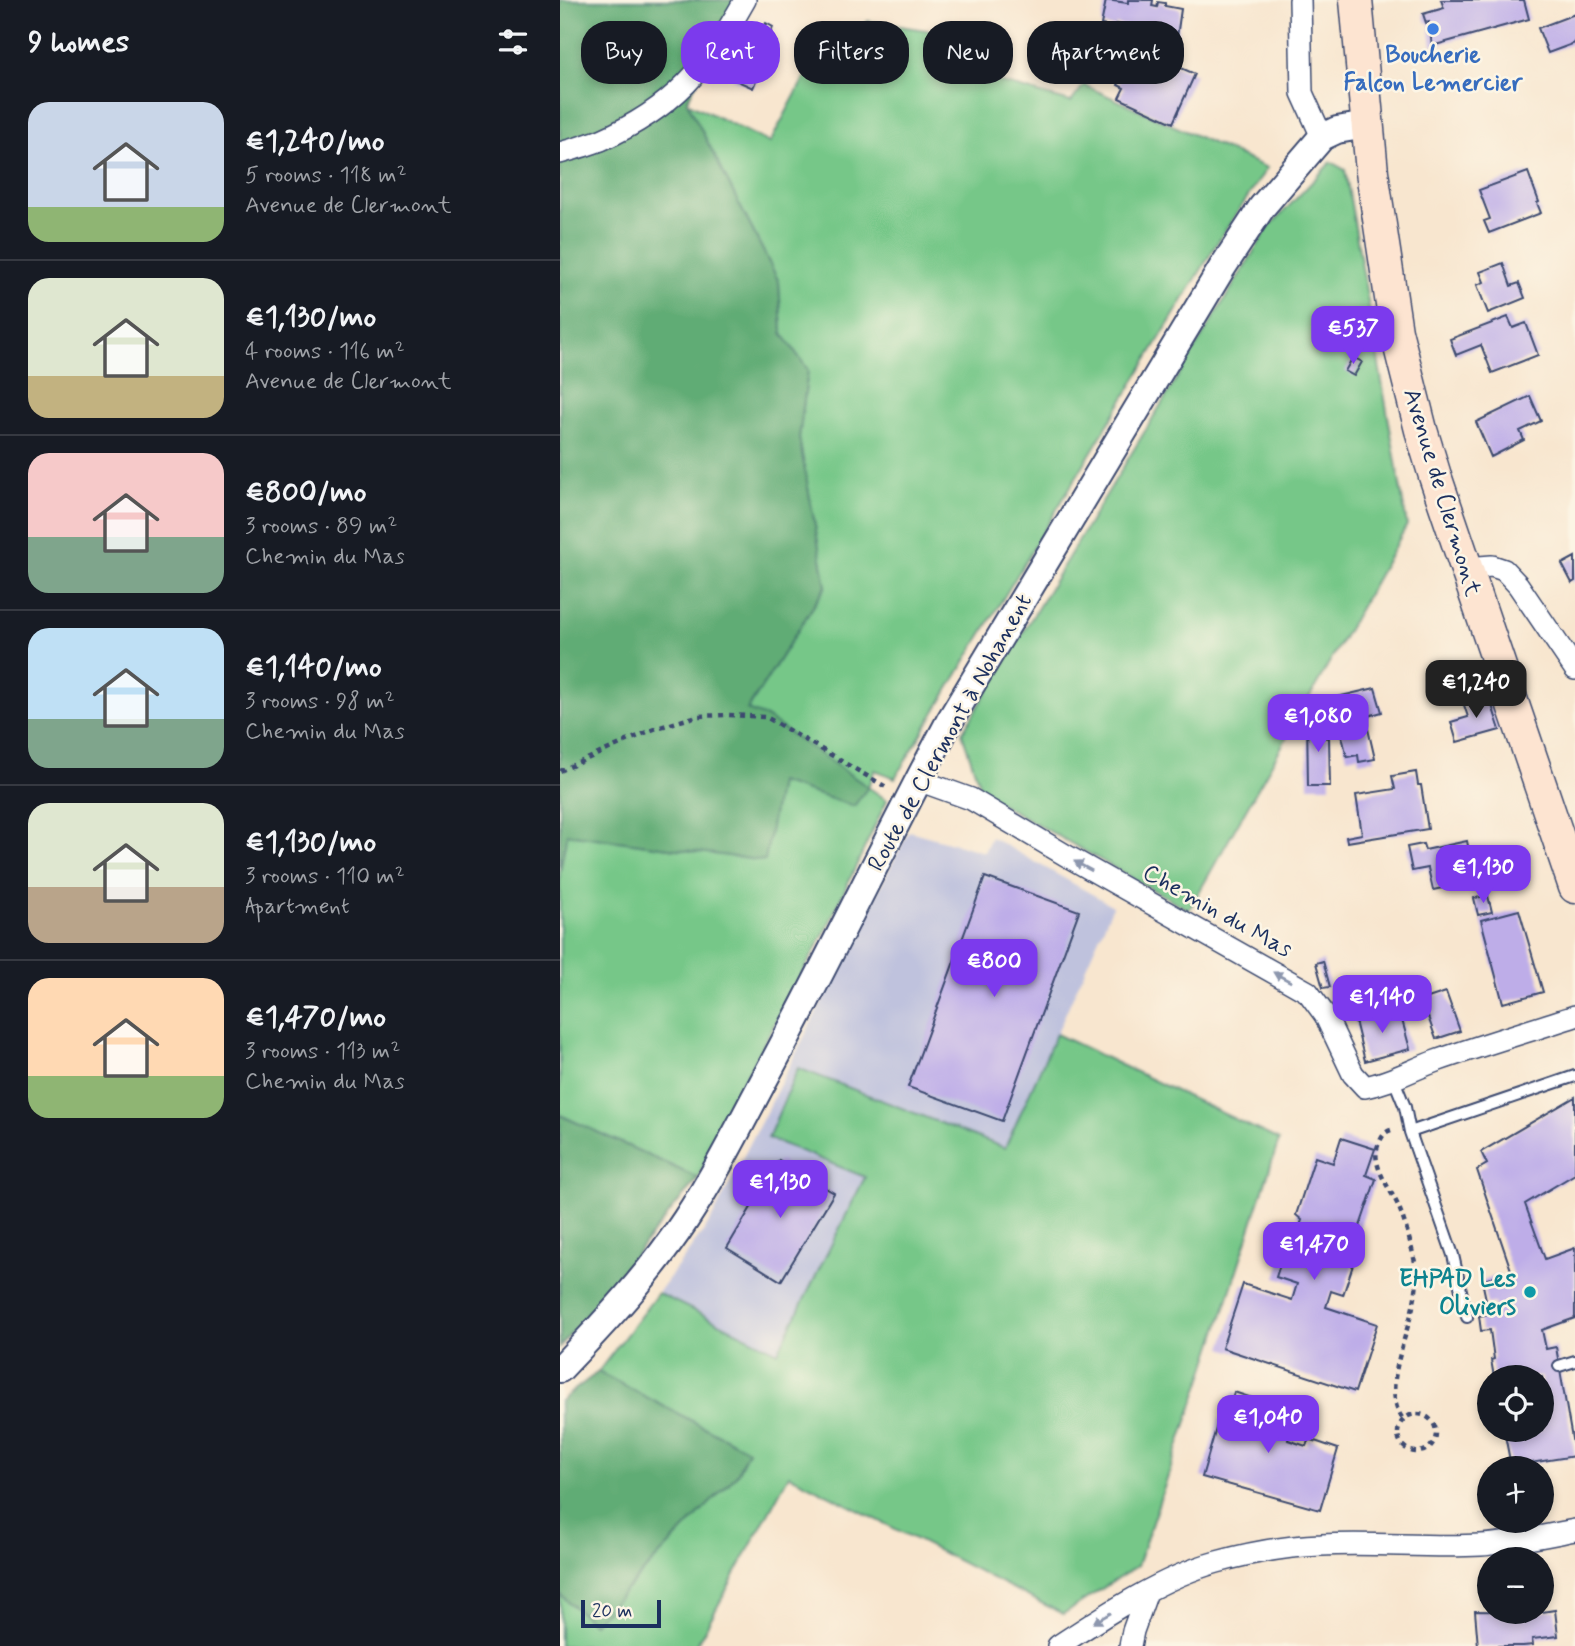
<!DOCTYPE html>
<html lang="en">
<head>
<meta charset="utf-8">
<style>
  :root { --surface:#171b24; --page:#20242c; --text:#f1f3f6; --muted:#9ea1a6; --line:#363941; --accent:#7c3aed }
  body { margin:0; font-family:Mynerve,sans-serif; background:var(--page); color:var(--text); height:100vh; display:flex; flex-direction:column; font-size:26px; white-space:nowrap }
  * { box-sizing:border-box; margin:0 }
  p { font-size:23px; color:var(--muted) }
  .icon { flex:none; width:38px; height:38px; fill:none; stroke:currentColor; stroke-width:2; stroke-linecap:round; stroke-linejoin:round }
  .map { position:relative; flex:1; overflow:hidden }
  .side { display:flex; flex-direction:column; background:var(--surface); width:560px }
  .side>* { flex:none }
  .top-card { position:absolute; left:21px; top:21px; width:665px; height:63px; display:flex; gap:14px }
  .buttons { position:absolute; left:917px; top:1365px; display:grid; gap:14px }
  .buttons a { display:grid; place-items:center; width:77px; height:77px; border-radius:50%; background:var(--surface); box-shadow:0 4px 10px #0003; font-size:35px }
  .scale { position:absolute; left:21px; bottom:18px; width:80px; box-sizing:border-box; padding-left:7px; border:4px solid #1b2f5e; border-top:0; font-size:19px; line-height:24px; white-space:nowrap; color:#1b2f5e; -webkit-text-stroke:5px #fcf5e5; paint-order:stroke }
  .price { position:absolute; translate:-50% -60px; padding:0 16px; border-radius:14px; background:var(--accent); color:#fff; font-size:23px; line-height:46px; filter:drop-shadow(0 2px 4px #0008) }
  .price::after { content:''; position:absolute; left:50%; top:42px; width:21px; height:16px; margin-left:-10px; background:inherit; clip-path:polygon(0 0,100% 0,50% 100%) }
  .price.active { background:#222; color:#fff }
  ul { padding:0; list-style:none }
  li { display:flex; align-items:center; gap:21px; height:175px; padding:0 28px }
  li+li { border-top:2px solid var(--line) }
  li span { display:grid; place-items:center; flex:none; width:196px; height:140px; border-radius:21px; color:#555 }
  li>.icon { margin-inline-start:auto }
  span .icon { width:84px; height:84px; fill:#fffc; stroke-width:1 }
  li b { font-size:30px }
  h2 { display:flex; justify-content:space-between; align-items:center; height:84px; padding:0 28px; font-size:30px }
  .tag { padding:0 24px; border-radius:28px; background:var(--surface); box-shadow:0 4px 10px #0003; font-size:24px; line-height:63px }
  .tag.active { background:var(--accent); color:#fff }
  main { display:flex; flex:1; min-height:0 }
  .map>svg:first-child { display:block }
</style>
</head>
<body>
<main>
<section class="side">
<h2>9 homes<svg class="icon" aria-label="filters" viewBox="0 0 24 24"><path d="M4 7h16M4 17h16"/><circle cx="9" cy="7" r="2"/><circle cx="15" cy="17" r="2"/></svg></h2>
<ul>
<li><span style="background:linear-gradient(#c9d6e8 75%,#8fb573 0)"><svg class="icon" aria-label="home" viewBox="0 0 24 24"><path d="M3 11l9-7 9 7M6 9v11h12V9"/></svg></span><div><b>€1,240/mo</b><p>5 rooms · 118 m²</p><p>Avenue de Clermont</p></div></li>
<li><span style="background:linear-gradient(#dfe7d0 70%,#c2b280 0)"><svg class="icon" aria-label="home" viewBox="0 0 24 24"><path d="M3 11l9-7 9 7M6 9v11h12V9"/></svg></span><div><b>€1,130/mo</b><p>4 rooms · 116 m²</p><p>Avenue de Clermont</p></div></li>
<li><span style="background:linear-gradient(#f6c9c9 60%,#7fa58c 0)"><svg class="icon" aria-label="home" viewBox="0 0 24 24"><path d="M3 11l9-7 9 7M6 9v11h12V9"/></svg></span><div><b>€800/mo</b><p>3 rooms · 89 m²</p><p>Chemin du Mas</p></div></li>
<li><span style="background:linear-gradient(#bfe0f5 65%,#7fa58c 0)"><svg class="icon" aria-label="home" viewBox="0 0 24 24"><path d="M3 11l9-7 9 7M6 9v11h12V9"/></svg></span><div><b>€1,140/mo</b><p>3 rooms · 98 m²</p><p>Chemin du Mas</p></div></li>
<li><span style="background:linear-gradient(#dfe7d0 60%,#b9a48a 0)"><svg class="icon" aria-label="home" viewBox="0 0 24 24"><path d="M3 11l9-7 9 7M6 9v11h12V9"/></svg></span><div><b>€1,130/mo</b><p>3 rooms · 110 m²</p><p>Apartment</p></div></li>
<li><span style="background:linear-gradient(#ffd9b3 70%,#8fb573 0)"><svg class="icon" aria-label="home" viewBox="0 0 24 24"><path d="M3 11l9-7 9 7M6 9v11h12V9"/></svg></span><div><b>€1,470/mo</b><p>3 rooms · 113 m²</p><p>Chemin du Mas</p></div></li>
</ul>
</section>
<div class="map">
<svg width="1015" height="1646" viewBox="0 0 1015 1646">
  <rect width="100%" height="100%" fill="#fcf5e5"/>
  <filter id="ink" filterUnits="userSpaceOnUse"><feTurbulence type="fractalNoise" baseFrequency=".0143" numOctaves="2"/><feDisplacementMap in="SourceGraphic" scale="14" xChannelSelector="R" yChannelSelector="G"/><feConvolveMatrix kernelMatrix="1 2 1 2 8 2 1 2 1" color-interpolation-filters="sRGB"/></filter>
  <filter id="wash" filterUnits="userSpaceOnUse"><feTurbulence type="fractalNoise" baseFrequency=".00686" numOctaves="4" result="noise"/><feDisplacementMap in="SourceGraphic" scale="28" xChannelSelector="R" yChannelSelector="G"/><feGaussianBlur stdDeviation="1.57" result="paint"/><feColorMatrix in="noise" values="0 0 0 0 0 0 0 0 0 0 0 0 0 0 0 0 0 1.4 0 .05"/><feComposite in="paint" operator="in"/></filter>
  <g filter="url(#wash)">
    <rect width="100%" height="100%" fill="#f8e6cf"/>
    <!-- industrial -->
    <path fill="#bfc2dd" d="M349,831l75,21 7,-15 122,69 -107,242 -207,-80 -31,70 98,38 -88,176 -120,-59 52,-71z"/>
    <!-- green -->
    <path fill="#76c788" stroke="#487b73" stroke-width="2" d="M307,21l105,16 2,38 97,27 13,-17 183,83 -48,72 -324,538 -20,-8 -7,17 19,13 -61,130 -87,159 -41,89 -138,-63v-244l6,-37 198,27 15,-79 75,24 -107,-95 79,-125 -27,-148 9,-68 -26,-37 -3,-51 -92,-180 83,41 41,-78 38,5z
      M771,162l14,8 62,355 -218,385 -207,-117 -20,-60 306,-505z
      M496,1034l223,106 -74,229 -68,197 -74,48 -274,-139 -93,171h-136v-52l34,29 142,-147 12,-25 -150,-79 60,-79 120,59 87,-175 -97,-39 30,-70 207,80z"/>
    <!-- forest -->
    <path fill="#60ac74" stroke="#3e6e69" stroke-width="2" d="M0,0h176l-49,102 92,180 3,51 26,37 -9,68 27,148 -79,124 19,7 102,70 -14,19 -75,-24 -14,79 -198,-27 -7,37z
      M0,1115l138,63 -138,169z
      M38,1372l150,78 -12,26 -143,148 -33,-30v-193z"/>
    <g id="blocks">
      <!-- building -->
      <path fill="#beade8" d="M546,0l22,3v-3h25l-1,6 5,1 1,-5 7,1v3l16,3 -4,28 -29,-5v-2l-8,-2 -1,3 -14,-2 1,-3 -10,-2 -1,3 -14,-2z
        M881,0h83l5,19 -97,27 -3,-24 -3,1 -3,-9 21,-6z
        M1015,14v29l-27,10 -10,-25z
        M206,23l7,4 -4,12 4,2 -20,47 -20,-9 20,-38z
        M571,54l29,13 3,-7 32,14 -22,49 -54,-25 5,-10 -6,-3z
        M968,172l11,30 -2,1 4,10 -52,20 -5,-12 6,-2 -11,-29z
        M943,263l8,23 8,-3 6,15 -37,15 -11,-28 7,-3 -4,-10z
        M948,317l5,11 13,-5 12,32 -46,18 -11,-28 -25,10 -6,-16z
        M793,357l9,5 -8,14 -9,-5z
        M970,396l11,25 -21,10 4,9 -33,17 -15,-35z
        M1015,557v24l-3,2 -10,-19z
        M815,688l7,24 -21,6 2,12 5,-1 7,30 -16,3 -1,-7 -11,2 -14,-59z
        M929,696l11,34 -43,12 -6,-20 17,-5 -5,-15z
        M761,714v23l8,1 1,48h-22l-1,-71z
        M856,772l2,13h3l7,44 -81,13 -1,-5 16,-3 -6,-39 39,-6 -3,-13z
        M907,841l8,40 -42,9 -5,-22 -16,3 -5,-24 16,-3 2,6z
        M425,877l94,34 -77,210 -94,-34z
        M928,896l4,16 -14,3 -4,-17z
        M959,910l24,82 -40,11 -22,-83z
        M763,961l7,26 -7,1 -7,-25z
        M886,992l14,39 -24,8 -14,-39z
        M839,1009l11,40 -45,12 -10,-40z
        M1015,1097v77l-50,30 20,55 30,-11v70l-33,12 4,19 10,-2 19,109 -64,10 -7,-36h38v-53h-48l-3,-17 3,-1 -4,-29 -9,1 -2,-15 17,-4 -2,-9 -7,1 -5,-23 17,-6 2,6 12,-5 -36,-106 10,-6 -6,-12z
        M781,1138l34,11 -9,26 10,4 -20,59 -14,-5 -6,19 19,7 -12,36 -12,-4 -5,16 51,17 -22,68 -133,-44 21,-64 49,16 5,-16 -21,-7 16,-50 7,2 3,-9 -6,-5 19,-58 18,6z
        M219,1160l55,33 -53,88 -54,-33z
        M674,1392l60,20 -6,28 18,6 3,-7 29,10 -18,61 -118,-33 17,-59 6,4z
        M995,1610l3,26 -26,3 1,6 -10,1h-45l-3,-35 67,1z"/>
    </g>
  </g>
  <g filter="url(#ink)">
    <use href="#blocks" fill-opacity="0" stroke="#3c4a6f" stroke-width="2"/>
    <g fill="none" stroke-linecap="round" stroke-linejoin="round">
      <defs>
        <path id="service" d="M834,1080l11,27 5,25 43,123 14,62
          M850,1132l165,-56
          M999,1366l16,-5"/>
        <path id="minor" d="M740,0l2,93 20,44
          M0,153c14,-4 28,-8 41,-13 73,-32 106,-72 144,-140
          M906,568l26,-2 12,4 14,15 57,84
          M358,780l53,19 96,57 241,136 17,23 28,59 12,13c27,-5 46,-17 71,-26 46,-16 93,-30 139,-45
          M498,1646c47,-31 104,-69 159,-84 33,-9 70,-16 104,-17 53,-3 107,3 160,0 31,-2 63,-9 94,-15
          M570,1646l3,-15 14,-39"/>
        <path id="tertiary" d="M0,1369c45,-47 90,-95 126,-150 29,-44 53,-92 78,-139 64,-118 122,-240 185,-358l273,-454 40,-61 60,-70 15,-7 30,-5"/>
        <path id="secondary" d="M796,0l16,172 24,159 25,99 14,46 140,411"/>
      </defs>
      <!-- service casing -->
      <use href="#service" stroke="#3c4a6f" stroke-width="14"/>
      <!-- minor casing -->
      <use href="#minor" stroke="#3c4a6f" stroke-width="24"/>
      <!-- tertiary casing -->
      <use href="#tertiary" stroke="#3c4a6f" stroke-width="30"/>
      <!-- secondary casing -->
      <use href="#secondary" stroke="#3c4a6f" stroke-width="35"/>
      <!-- path -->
      <path stroke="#3c4a6f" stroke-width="4.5" stroke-dasharray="5 5" stroke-linecap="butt" d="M0,771l94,-42 43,-13 31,-1 38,2 120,70
        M831,1130c-6,2 -8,5 -11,11 -13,23 12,48 20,69 7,19 12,38 16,57 8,46 -41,115 -13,152
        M838 1433a19 19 0 1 1 38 0a19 19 0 1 1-38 0Z"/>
      <!-- service -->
      <use href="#service" stroke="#fff" stroke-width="10"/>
      <!-- minor -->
      <use href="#minor" stroke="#fff" stroke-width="21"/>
      <!-- tertiary -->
      <use href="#tertiary" stroke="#fff" stroke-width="26"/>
      <!-- secondary -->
      <use href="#secondary" stroke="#fde4d1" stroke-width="32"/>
    </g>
    <!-- one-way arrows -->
    <defs><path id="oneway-solid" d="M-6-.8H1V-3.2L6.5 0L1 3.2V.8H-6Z" transform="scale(1.75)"/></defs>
    <g fill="#8d97ae">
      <use href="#oneway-solid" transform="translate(523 866) rotate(-151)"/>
      <use href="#oneway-solid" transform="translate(722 977) rotate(-151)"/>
      <use href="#oneway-solid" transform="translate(542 1618) rotate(150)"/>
    </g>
  </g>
  <!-- markers -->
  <circle fill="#3f7fe0" stroke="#fcf5e5" stroke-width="2.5" cx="873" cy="29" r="7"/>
  <circle fill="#0f9aa8" stroke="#fcf5e5" stroke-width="2.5" cx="970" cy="1292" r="7"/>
  <g text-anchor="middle" stroke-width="5" stroke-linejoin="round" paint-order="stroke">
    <!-- shop labels -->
    <g font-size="24" font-weight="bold" fill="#366cbe" stroke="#fcf5e5">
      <text x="873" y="62">Boucherie<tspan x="873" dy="28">Falcon Lemercier</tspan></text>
    </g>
    <!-- street labels -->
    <g font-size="24" fill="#1b2f5e" stroke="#fcf5e5">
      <text transform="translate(883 492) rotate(73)" y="8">Avenue de Clermont</text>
      <text transform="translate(389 732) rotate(-61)" y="8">Route de Clermont à Nohanent</text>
      <text transform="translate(658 910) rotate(29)" y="8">Chemin du Mas</text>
    </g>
    <!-- culture labels -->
    <g font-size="24" font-weight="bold" fill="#0d838f" stroke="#fcf5e5" text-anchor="end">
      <text x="956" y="1286">EHPAD Les<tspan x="956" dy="28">Oliviers</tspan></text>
    </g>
  </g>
</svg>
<div class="buttons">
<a><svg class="icon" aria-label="locate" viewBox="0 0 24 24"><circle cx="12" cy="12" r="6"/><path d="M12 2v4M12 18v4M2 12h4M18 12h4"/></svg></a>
<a>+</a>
<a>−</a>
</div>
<div class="scale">20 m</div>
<b class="price" style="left:793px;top:366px">€537</b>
<b class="price active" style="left:916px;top:720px">€1,240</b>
<b class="price" style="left:758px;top:754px">€1,080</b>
<b class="price" style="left:923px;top:905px">€1,130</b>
<b class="price" style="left:434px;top:999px">€800</b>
<b class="price" style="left:822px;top:1035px">€1,140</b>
<b class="price" style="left:220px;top:1220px">€1,130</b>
<b class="price" style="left:754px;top:1282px">€1,470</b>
<b class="price" style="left:708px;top:1455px">€1,040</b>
<div class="top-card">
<a class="tag">Buy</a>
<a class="tag active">Rent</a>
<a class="tag">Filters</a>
<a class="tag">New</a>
<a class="tag">Apartment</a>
</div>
</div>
</main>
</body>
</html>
